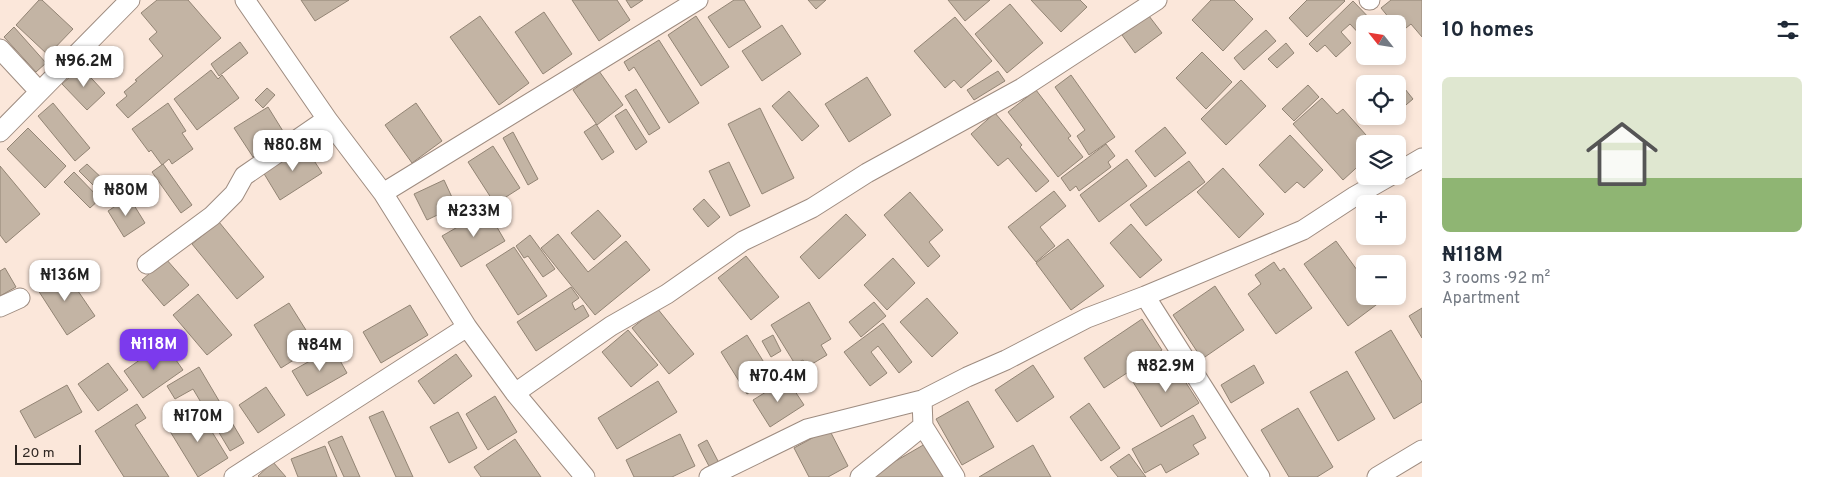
<!DOCTYPE html>
<html lang="en">
<head>
<meta charset="utf-8">
<style>
  :root { --surface:#fff; --page:#f6f6f7; --text:#1f2937; --muted:#747a83; --line:#e0e1e3; --accent:#7c3aed }
  body { margin:0; font-family:Overpass,sans-serif; background:var(--page); color:var(--text); height:100vh; display:flex; flex-direction:column; font-size:19px; white-space:nowrap }
  * { box-sizing:border-box; margin:0 }
  p { font-size:16px; color:var(--muted) }
  .icon { flex:none; width:28px; height:28px; fill:none; stroke:currentColor; stroke-width:2; stroke-linecap:round; stroke-linejoin:round }
  .map { position:relative; flex:1; overflow:hidden }
  .drawer { display:flex; flex-direction:column; background:var(--surface); width:400px }
  .drawer>* { flex:none }
  .needle { width:32px; rotate:300deg }
  .tools { position:absolute; left:1356px; top:15px; display:grid; gap:10px }
  .tools a { display:grid; place-items:center; width:50px; height:50px; border-radius:8px; background:var(--surface); box-shadow:0 2px 8px #0003; font-size:25px }
  .scale { position:absolute; left:15px; bottom:12px; width:66px; box-sizing:border-box; padding-left:5px; border:2px solid #2f2722; border-top:0; font-size:14px; line-height:18px; white-space:nowrap; color:#2f2722; -webkit-text-stroke:4px #fbe7da; paint-order:stroke }
  .price { position:absolute; translate:-50% -42px; padding:0 11px; border-radius:10px; background:#fff; color:#222; font-size:16px; line-height:32px; filter:drop-shadow(0 1px 2px #0008) }
  .price::after { content:''; position:absolute; left:50%; top:30px; width:15px; height:11px; margin-left:-8px; background:inherit; clip-path:polygon(0 0,100% 0,50% 100%) }
  .price.on { background:var(--accent); color:#fff }
  ul { padding:0; list-style:none }
  li { display:grid; align-content:center; gap:10px; height:265px; padding:0 20px }
  li+li { border-top:1px solid var(--line) }
  li span { display:grid; place-items:center; height:155px; border-radius:8px; color:#555 }
  li>.icon { margin-inline-start:auto }
  span .icon { width:90px; height:90px; fill:#fffc; stroke-width:1 }
  li b { font-size:21px }
  h2 { display:flex; justify-content:space-between; align-items:center; height:60px; padding:0 20px; font-size:21px }
  main { display:flex; flex:1; min-height:0 }
  .map>svg:first-child { display:block }
</style>
</head>
<body>
<main>
<div class="map">
<svg width="1422" height="477" viewBox="0 0 1422 477">
  <rect width="100%" height="100%" fill="#fbe7da"/>
  <!-- building -->
  <path fill="#c3b4a4" stroke="#928474" d="M39,0h3l31,29 -25,26 -32,-30z
    M157,0h31l33,38 -93,80 -12,-13 11,-9 -3,-4 13,-11 -2,-1 28,-24 -14,-17 8,-7 -16,-19z
    M301,0h48l-34,21z
    M572,0h45l13,20 -31,21z
    M626,0h17l-12,8z
    M734,0h10l17,27 -32,21 -21,-31z
    M808,0h18l-10,9z
    M948,0h42l-25,21z
    M1031,0h49l7,7 -26,25z
    M1211,0h23l19,19 -30,32 -31,-31z
    M1307,0h37l1,1 -38,36 -18,-19z
    M1391,0h31v37l-11,-13 -10,8 -3,-4v-4h-4l-13,-16z
    M1353,1l22,23h-10v16l-15,-16 -9,8 10,11 -15,14 -11,-12 -8,7 -8,-8z
    M1010,4l33,39 -36,30 -32,-39z
    M544,12l28,42 -29,20 -28,-42z
    M480,16l49,67 -30,22 -49,-68z
    M696,16l33,51 -28,19 -33,-51z
    M1149,16l13,17 -27,20 -13,-18z
    M955,17l37,44 -31,27 -7,-8 -9,8 -31,-37z
    M782,25l19,29 -39,27 -20,-30z
    M14,27l32,36 -10,9 -32,-35z
    M1266,30l10,11 -32,29 -10,-12z
    M659,40l40,63 -30,20 -35,-56 -5,4 -5,-9z
    M240,42l8,11 -29,23 -8,-12z
    M1286,43l8,10 -17,15 -9,-9z
    M1202,52l30,30 -26,27 -30,-31z
    M81,67l24,26 -18,17 -25,-26z
    M211,70l7,9 4,-4 17,23 -42,32 -23,-31z
    M599,71l24,34 -26,20 -24,-35z
    M998,71l7,10 -31,19 -7,-10z
    M1071,75l44,62 -26,18 -12,-19 8,-6 -30,-43z
    M867,77l24,38 -42,27 -24,-38z
    M1241,80l25,26 -40,39 -25,-26z
    M1401,84l12,15 -13,11 -2,-3v-20z
    M1308,85l11,12 -25,24 -12,-12z
    M267,88l8,7 -12,13 -8,-8z
    M636,89l24,39 -11,7 -24,-39z
    M1036,90l35,46 -3,2 15,19 -25,20 -50,-65z
    M789,91l30,35 -17,15 -30,-35z
    M1322,98l15,16 6,-5 31,35h-9v16l-22,20 -50,-56z
    M53,103l37,45 -15,13 -37,-45z
    M168,103l18,28 -4,2 11,16 -21,15 -3,-5 -7,6 -11,-15 -2,2 -17,-23z
    M416,103l26,38 -30,22 -27,-38z
    M268,107l18,29 -33,21 -19,-29z
    M760,108l34,70 -32,16 -34,-70z
    M626,109l21,33 -11,8 -21,-34z
    M995,113l27,32 -2,2 29,34 -13,11 -28,-34 -10,8 -27,-32z
    M596,124l18,28 -12,8 -18,-28z
    M1165,127l21,26 -31,24 -20,-26z
    M28,128l38,38 -21,22 -38,-39z
    M513,132l25,47 -10,6 -25,-47z
    M1290,135l33,35 -19,18 -7,-6 -12,11 -26,-28z
    M309,143l8,13 -4,3 9,14 -42,27 -17,-28z
    M1106,144l9,12 -7,6 3,5 -32,24 -3,-5 -6,5 -9,-13z
    M493,146l27,42 -25,16 -27,-42z
    M1127,159l20,27 -48,36 -19,-27z
    M1189,161l16,21 -59,44 -16,-21z
    M729,162l21,44 -20,10 -21,-45z
    M87,164l21,20 -8,8 -21,-21z
    M163,164l29,41 -11,8 -29,-41z
    M0,166l40,48 -34,29 -6,-8z
    M1223,168l41,46 -25,24 -42,-46z
    M74,172l26,27 -10,9 -26,-26z
    M444,180l12,26 -29,14 -13,-26z
    M1054,191l12,15 -26,21 15,19 -19,16 -28,-35z
    M910,192l33,38 -14,12 11,14 -12,11 -44,-52z
    M129,197l16,26 -21,14 -16,-26z
    M704,199l16,18 -12,10 -15,-18z
    M487,210l18,31 -44,26 -19,-31z
    M598,210l23,26 -27,24 -23,-27z
    M846,214l20,21 -47,44 -19,-22z
    M219,222l45,55 -27,22 -45,-55z
    M1131,224l31,36 -22,18 -30,-35z
    M558,234l30,38 38,-31 24,29 -55,45 -54,-67z
    M530,235l25,34 -12,8 -15,-21 -4,2 -8,-12z
    M1068,239l36,47 -33,24 -35,-47z
    M1336,241l29,40v15h11l4,6 -32,24 -44,-62z
    M514,247l33,49 -29,19 -32,-50z
    M746,256l33,41 -28,23 -33,-42z
    M893,258l22,25 -28,27 -23,-25z
    M166,259l23,26 -25,21 -22,-26z
    M1274,262l6,9 4,-3 28,40 -36,26 -28,-40 13,-10 -6,-9z
    M5,268l11,19 -16,9v-25z
    M63,269l32,47 -28,19 -31,-48z
    M1215,286l29,44 -42,29 -29,-44z
    M571,287l8,11 -7,5 3,7 8,-5 6,11 -53,35 -19,-29z
    M198,294l34,41 -25,20 -34,-40z
    M927,298l31,35 -26,24 -32,-35z
    M809,302l22,37 -10,6 6,10 -20,12 -4,-7 -8,4 -24,-39z
    M874,302l12,14 -25,21 -12,-15z
    M289,303l27,43 -35,22 -27,-43z
    M410,305l18,30 -47,28 -18,-31z
    M657,308l37,46 -25,20 -37,-46z
    M1422,308v30l-13,-22z
    M1142,319l20,31 -58,38 -20,-30z
    M883,323l29,39 -13,11 -21,-27 -7,6 16,21 -17,13 -26,-34z
    M628,330l30,35 -27,22 -29,-35z
    M1391,330l31,52v20l-28,17 -39,-67z
    M747,335l26,42 -26,17 -26,-42z
    M773,335l8,16 -10,6 -9,-16z
    M164,343l19,27 -40,28 -19,-27z
    M333,348l14,25 -40,23 -15,-25z
    M456,354l16,22 -38,28 -16,-23z
    M1170,358l29,45 -38,24 -28,-45z
    M108,363l20,27 -30,21 -20,-27z
    M1033,365l21,32 -37,25 -22,-32z
    M1254,365l10,18 -33,20 -10,-18z
    M199,367l45,76 -14,8 -37,-62 -18,10 -8,-13z
    M1347,371l28,48 -37,22 -28,-49z
    M787,379l17,26 -34,22 -17,-27z
    M658,381l19,31 -60,37 -19,-31z
    M67,385l15,27 -47,26 -15,-27z
    M266,387l19,28 -27,18 -19,-28z
    M495,396l22,36 -29,18 -22,-36z
    M968,401l26,46 -32,18 -26,-46z
    M1089,403l31,45 -19,13 -31,-44z
    M137,404l9,14 -11,7 34,52h-45l-29,-46z
    M1298,408l35,59 -16,10h-28l-28,-47z
    M198,409l30,49 -30,19 -30,-49z
    M383,411l30,66h-17l-27,-60z
    M458,412l19,36 -28,15 -19,-36z
    M1193,415l13,23 -13,7 6,9 -33,19 -5,-9 -16,9 -13,-24z
    M829,429l19,37 -20,11h-19l-15,-29z
    M680,434l15,32 -23,11h-38l-8,-17z
    M342,436l18,41h-16l-16,-35z
    M515,439l26,38h-60l-7,-10z
    M707,440l12,23 -9,5 -12,-23z
    M925,444l20,33h-77z
    M1033,445l18,32h-72z
    M325,446l12,31h-39l-7,-18z
    M1129,454l17,23h-28l-8,-10z
    M273,462l13,15h-27l-1,-1z"/>
  <g fill="none" stroke-linecap="round" stroke-linejoin="round">
    <defs>
      <path id="minor" d="M245,0l82,119 56,74 84,134 48,66 70,84
        M1369,0h1
        M0,49l39,42
        M0,132l130,-132
        M1398,172l24,-14
        M383,193l315,-193
        M147,264l65,-48 22,-22 10,-18 83,-57
        M1145,296l115,181
        M0,307l20,-9
        M515,393l96,-67 56,-32 76,-53 69,-33 55,-35 155,-85 135,-88
        M923,426l32,51
        M234,477l233,-150
        M709,477l98,-48 115,-29 45,-23 39,-17 81,-42 58,-22 158,-66 52,-34 35,-20
        M860,477l63,-51 -1,-26
        M1377,477l45,-27"/>
    </defs>
    <!-- minor casing -->
    <use href="#minor" stroke="#9e8c80" stroke-width="21"/>
    <!-- minor -->
    <use href="#minor" stroke="#fff" stroke-width="19"/>
  </g>
</svg>
<div class="tools">
<a><svg class="needle" viewBox="-14 -14 28 28"><path d="M0-13l5 13h-10z" fill="#e53935"/><path d="M0 13l5-13h-10z" fill="#747a83"/></svg></a>
<a><svg class="icon" aria-label="locate" viewBox="0 0 24 24"><circle cx="12" cy="12" r="6"/><path d="M12 2v4M12 18v4M2 12h4M18 12h4"/></svg></a>
<a><svg class="icon" aria-label="layers" viewBox="0 0 24 24"><path d="M12 4l9 5-9 5-9-5zM3 14l9 5 9-5"/></svg></a>
<a>+</a>
<a>−</a>
</div>
<div class="scale">20 m</div>
<b class="price" style="left:84px;top:88px">₦96.2M</b>
<b class="price" style="left:293px;top:172px">₦80.8M</b>
<b class="price" style="left:126px;top:217px">₦80M</b>
<b class="price" style="left:474px;top:238px">₦233M</b>
<b class="price" style="left:65px;top:302px">₦136M</b>
<b class="price on" style="left:154px;top:371px">₦118M</b>
<b class="price" style="left:320px;top:372px">₦84M</b>
<b class="price" style="left:1166px;top:393px">₦82.9M</b>
<b class="price" style="left:778px;top:403px">₦70.4M</b>
<b class="price" style="left:198px;top:443px">₦170M</b>
</div>
<section class="drawer">
<h2>10 homes<svg class="icon" aria-label="filters" viewBox="0 0 24 24"><path d="M4 7h16M4 17h16"/><circle cx="9" cy="7" r="2"/><circle cx="15" cy="17" r="2"/></svg></h2>
<ul>
<li><span style="background:linear-gradient(#dfe7d0 65%,#8fb573 0)"><svg class="icon" aria-label="home" viewBox="0 0 24 24"><path d="M3 11l9-7 9 7M6 9v11h12V9"/></svg></span><div><b>₦118M</b><p>3 rooms · 92 m²</p><p>Apartment</p></div></li>
</ul>
</section>
</main>
</body>
</html>
